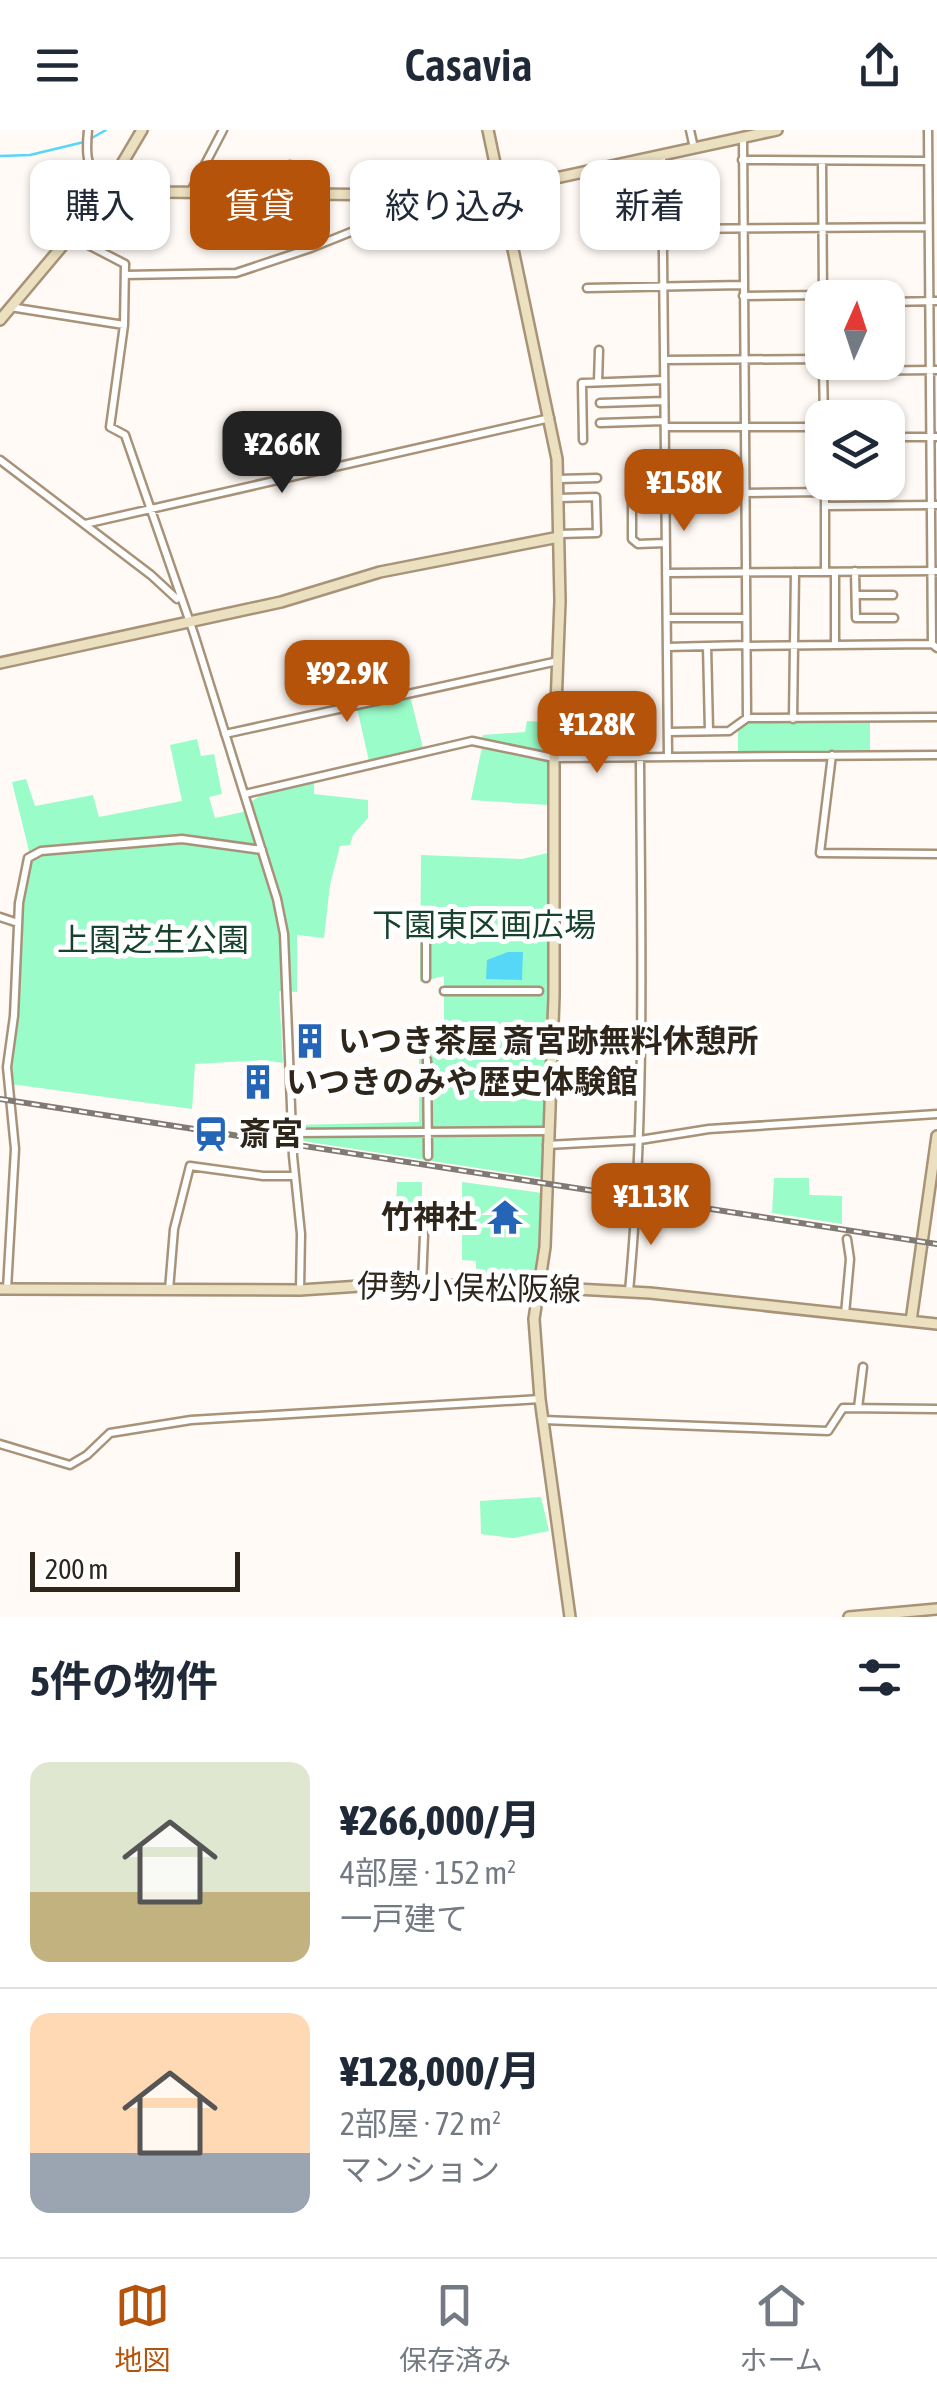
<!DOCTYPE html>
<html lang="ja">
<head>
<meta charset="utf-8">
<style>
  :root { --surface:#fff; --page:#f6f6f7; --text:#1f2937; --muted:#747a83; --line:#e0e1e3; --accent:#b45309 }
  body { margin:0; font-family:"Asap Condensed","Noto Sans JP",sans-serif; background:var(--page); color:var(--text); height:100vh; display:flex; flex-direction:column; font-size:38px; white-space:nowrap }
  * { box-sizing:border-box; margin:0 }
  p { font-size:32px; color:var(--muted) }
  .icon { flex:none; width:55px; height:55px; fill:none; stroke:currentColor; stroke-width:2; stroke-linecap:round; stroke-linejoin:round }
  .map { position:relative; height:1487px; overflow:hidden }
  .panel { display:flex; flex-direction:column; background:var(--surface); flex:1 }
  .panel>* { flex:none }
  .hud { position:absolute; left:30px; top:30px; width:878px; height:90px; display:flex; gap:20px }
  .needle { width:65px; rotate:3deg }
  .tools { position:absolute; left:805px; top:150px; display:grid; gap:20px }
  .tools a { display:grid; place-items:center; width:100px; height:100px; border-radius:20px; background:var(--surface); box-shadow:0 2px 8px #0004; font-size:50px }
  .scale { position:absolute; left:30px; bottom:25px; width:210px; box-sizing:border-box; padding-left:10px; border:5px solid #2e251b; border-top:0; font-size:28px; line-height:35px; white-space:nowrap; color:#2e251b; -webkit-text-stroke:8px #fff; paint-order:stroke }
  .price { position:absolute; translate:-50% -85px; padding:0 22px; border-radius:20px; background:var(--accent); color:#fff; font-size:32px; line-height:65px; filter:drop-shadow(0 2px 5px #0008) }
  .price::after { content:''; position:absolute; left:50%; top:60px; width:30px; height:22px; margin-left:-15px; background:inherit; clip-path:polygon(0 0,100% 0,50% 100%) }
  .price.current { background:#222; color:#fff }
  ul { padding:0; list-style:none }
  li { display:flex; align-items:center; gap:30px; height:250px; padding:0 30px }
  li+li { border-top:2px solid var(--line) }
  li span { display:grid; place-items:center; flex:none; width:280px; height:200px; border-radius:20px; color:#555 }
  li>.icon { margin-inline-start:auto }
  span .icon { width:120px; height:120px; fill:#fffc; stroke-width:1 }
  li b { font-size:42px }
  h2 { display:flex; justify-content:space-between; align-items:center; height:120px; padding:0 30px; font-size:42px }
  .chip { padding:0 35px; border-radius:20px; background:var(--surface); box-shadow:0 2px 8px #0004; font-size:35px; line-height:90px }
  .chip.current { background:var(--accent); color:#fff }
  header { display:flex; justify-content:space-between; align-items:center; height:130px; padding:0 30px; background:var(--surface); font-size:45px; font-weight:600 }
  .dock { display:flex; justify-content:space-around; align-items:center; height:140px; border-top:2px solid var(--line); background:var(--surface); font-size:28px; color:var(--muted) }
  .dock a { display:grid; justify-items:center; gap:5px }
  .dock .current { color:var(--accent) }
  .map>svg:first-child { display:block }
</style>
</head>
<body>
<header><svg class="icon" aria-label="menu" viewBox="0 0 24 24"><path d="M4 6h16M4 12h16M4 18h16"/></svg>Casavia<svg class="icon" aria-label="share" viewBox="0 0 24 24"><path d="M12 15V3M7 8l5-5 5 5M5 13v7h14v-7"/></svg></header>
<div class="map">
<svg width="937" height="1487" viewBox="0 0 937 1487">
  <rect width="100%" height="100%" fill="#fffaf5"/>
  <!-- green -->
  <path fill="#9afcc8" d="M410,566l13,52 -54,13 -12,-53z
    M527,591l20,1v26l-8,2 -57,-11 1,-4 42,-3z
    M870,591v31h-132v-22l9,-8z
    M197,609l4,17 13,-2 8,40 -13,3 6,21 37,-8v-9l8,-5 54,-14v12l54,6v18l-15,17 -3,10 -10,1 -10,39 -6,53 -27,-3v57l-18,-1 4,72 -19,-3 -69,4 -3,45 -181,-25 -1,-24 12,-156 9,-45 -19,-77 14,-3 9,27 58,-11 6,22 83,-16 -12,-56z
    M482,617l65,15v43l-76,-5z
    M548,723l2,132 -8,193 -246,-38 -1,-15 124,-3v-73l19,1 6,-24v-50l-24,6 1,-127 101,4z
    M774,1048h35v17l33,1v28l-70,-11z
    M397,1052h25v29l-26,1z
    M462,1052l80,11 -4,81 -7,6h-55v-19l-14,-1z
    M541,1367l8,34 -36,7 -32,-4 -1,-33z"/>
  <!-- water -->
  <path fill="#56d7f7" d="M508,822h15l-1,28 -36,-1 1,-19z"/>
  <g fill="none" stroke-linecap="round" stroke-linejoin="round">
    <!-- stream -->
    <path stroke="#56d7f7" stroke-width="2.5" d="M90,9l16,-9
      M0,26l30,-1 54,-13"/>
    <defs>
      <path id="street" d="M88,0c-3,31 -1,35 19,60
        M690,0l4,18
        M928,0l4,514
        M743,8l4,580
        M662,26l6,601
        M742,30l186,1
        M822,31l1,137
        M190,63l33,-63
        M281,64l9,-29
        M128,85l7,-28
        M663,99l265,-2
        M71,106l54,28 -1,61 -14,102 15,8 69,199 83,265 7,35 9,222 8,78 -1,56
        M125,145l111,-2 75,-25 127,-51
        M587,158l155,-3
        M743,166l80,-1
        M888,172l49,-1
        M10,177l114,18
        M664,230l158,-1
        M823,239l1,49
        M823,241l114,-1
        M598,252l1,-32
        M600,273l64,-2
        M600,293l64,-2
        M665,297h157
        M888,307h49
        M583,310l-1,-57 82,-3
        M0,330l151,115 26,24
        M558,349l39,-1
        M825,352v90
        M665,364l160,-2
        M558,368l38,-1 1,36 -38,1
        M826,376l111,-1
        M85,394l465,-106
        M665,413l-27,1 -6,-5v-74l4,-4h29
        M855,441l1,47h38
        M835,442v72
        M666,443l271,-2
        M856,465h37
        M667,488h78
        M707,516l2,85
        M746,516l186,-2 5,4
        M667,517l79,-2
        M793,589l2,-147
        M668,602l61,-1 18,-13 190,-1
        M225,604l333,-73
        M832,625l-12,98 117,1
        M245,664l227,-53 82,17 383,-3
        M426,783v65
        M0,787l18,6
        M444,861h95
        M427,930l1,96
        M293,1003l254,-2
        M547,1015l93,-5 69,-11 228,-15
        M422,1154l2,-49
        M7,1159l8,-140 -8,-82 7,-51 5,-113 9,-45 13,-7 141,-12 80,11
        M169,1160l5,-61 16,-63 73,10h32
        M629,1161c17,-178 12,-355 11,-534
        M845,1184l5,-55 -3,-20
        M858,1278l5,-41
        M543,1290l285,11 15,-23 94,1
        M0,1314l70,21 17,-10 23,-22 81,-13 349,-21"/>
      <path id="secondary" d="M488,0l69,329 3,142 -6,157v238l-9,251 -11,72 6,80 30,218
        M112,53l51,9 310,4 304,-66
        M0,190l100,-119 42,-71
        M0,533l281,-61 99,-30 179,-35
        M0,1159l300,1 91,-6 148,3 111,6 287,31
        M911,1191l26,-185
        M849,1487l88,-8"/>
    </defs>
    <!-- street casing -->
    <use href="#street" stroke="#a89379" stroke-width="11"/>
    <!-- secondary casing -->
    <use href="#secondary" stroke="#a89379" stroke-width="14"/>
    <!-- street -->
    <use href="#street" stroke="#fff" stroke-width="6"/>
    <!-- secondary -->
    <use href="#secondary" stroke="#ebe0c0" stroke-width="9"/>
    <defs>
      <path id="rail" d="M0,969l937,145"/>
    </defs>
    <!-- rail casing -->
    <use href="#rail" stroke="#817a72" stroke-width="6"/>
    <!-- rail -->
    <use href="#rail" stroke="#fff" stroke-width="2.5" stroke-dasharray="8" stroke-linecap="butt"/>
  </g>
  <!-- icons -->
  <defs>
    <symbol id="building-bare" viewBox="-9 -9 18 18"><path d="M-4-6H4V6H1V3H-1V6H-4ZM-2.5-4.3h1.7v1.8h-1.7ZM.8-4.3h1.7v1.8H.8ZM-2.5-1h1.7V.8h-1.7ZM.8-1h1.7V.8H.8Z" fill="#2565b7" stroke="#fff" stroke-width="2.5" paint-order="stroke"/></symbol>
    <symbol id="station-bare" viewBox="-9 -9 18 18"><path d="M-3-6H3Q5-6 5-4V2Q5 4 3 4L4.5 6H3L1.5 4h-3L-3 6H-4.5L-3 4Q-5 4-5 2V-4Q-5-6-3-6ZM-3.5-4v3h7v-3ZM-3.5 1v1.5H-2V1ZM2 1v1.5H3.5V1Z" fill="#2565b7" stroke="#fff" stroke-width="2.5" paint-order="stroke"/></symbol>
    <symbol id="temple-bare" viewBox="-9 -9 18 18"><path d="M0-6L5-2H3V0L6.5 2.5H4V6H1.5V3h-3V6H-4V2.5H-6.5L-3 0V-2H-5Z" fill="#2565b7" stroke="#fff" stroke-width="2.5" paint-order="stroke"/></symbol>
  </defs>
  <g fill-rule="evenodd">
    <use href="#building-bare" x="285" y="886" width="50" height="50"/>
    <use href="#building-bare" x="233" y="927" width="50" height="50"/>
    <use href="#station-bare" x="186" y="979" width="50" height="50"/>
    <use href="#temple-bare" x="480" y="1062" width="50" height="50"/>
  </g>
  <g text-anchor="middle" stroke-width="10" stroke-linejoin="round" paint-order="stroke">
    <!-- park labels -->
    <g font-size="32" fill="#17422d" stroke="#fff">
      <text x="484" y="806">下園東区画広場</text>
      <text x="153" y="821">上園芝生公園</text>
    </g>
    <!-- poi labels -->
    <g font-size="32" font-weight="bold" fill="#2e251b" stroke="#fff" text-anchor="start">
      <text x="338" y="922">いつき茶屋 斎宮跡無料休憩所</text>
      <text x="286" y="963">いつきのみや歴史体験館</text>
      <text x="239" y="1015">斎宮</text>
      <text x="477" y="1098" text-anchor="end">竹神社</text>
    </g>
    <!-- street labels -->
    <g font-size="32" fill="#2e251b" stroke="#fff">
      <text transform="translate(469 1158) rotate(1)" y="11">伊勢小俣松阪線</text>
    </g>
  </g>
</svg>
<div class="tools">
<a><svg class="needle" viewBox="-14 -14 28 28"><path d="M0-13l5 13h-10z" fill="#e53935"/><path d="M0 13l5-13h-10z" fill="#747a83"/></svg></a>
<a><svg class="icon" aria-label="layers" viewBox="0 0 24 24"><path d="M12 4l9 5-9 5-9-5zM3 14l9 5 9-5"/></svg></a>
</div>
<div class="scale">200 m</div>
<b class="price current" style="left:282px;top:366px">¥266K</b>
<b class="price" style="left:684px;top:404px">¥158K</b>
<b class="price" style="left:347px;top:595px">¥92.9K</b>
<b class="price" style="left:597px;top:646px">¥128K</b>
<b class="price" style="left:651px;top:1118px">¥113K</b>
<div class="hud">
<a class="chip">購入</a>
<a class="chip current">賃貸</a>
<a class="chip">絞り込み</a>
<a class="chip">新着</a>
</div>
</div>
<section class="panel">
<h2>5件の物件<svg class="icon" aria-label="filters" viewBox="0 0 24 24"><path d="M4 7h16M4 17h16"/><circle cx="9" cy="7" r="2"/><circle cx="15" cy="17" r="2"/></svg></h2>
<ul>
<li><span style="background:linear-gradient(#dfe7d0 65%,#c2b280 0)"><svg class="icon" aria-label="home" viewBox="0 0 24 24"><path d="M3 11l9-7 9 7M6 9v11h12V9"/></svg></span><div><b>¥266,000/月</b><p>4部屋 · 152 m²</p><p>一戸建て</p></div></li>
<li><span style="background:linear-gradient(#ffd9b3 70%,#9aa5b1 0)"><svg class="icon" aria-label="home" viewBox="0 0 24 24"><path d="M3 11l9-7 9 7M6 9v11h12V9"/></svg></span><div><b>¥128,000/月</b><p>2部屋 · 72 m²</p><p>マンション</p></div></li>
</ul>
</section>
<nav class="dock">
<a class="current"><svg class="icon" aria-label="map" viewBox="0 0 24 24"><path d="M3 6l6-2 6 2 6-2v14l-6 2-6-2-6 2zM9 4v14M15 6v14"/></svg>地図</a>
<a><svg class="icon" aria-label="saved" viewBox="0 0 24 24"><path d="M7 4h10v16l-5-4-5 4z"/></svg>保存済み</a>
<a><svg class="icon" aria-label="home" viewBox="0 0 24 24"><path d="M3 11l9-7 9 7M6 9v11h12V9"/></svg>ホーム</a>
</nav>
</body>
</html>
